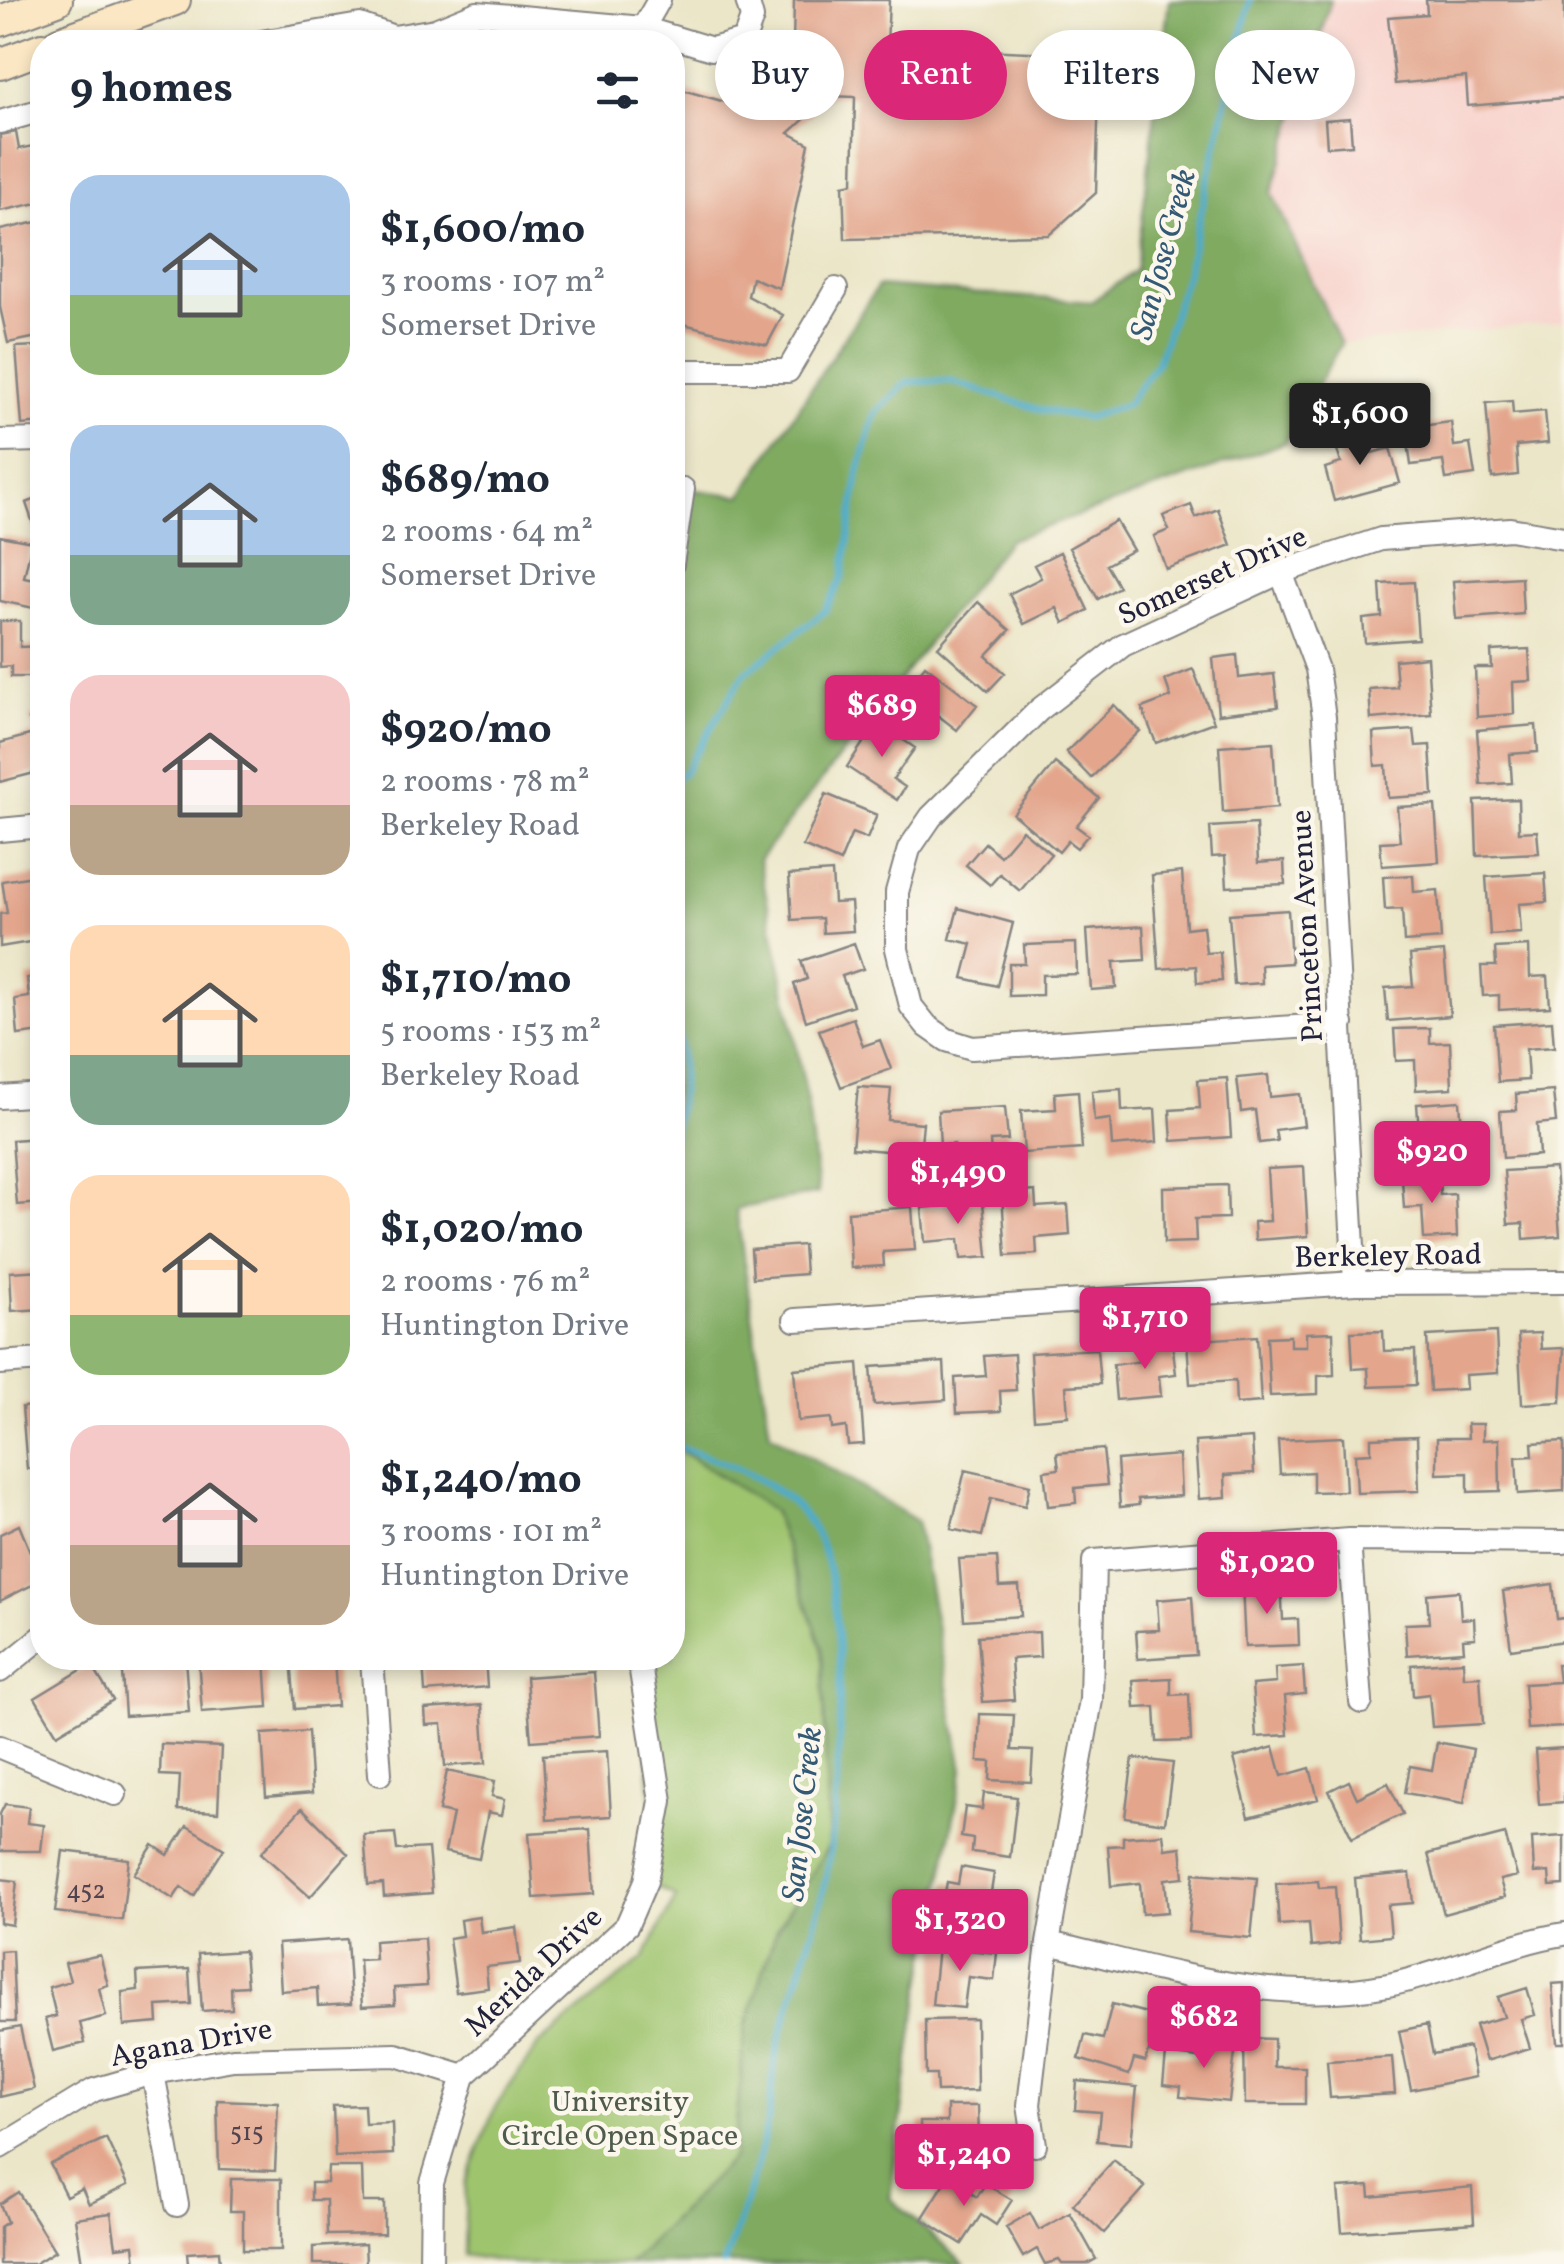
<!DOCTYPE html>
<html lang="en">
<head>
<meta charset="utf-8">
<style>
  :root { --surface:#fff; --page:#f2f2f3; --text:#1f2937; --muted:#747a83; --accent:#db2777 }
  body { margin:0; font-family:Vollkorn,serif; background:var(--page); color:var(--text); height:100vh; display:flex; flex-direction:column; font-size:38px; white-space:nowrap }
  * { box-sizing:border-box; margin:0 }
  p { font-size:32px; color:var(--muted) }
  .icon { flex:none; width:55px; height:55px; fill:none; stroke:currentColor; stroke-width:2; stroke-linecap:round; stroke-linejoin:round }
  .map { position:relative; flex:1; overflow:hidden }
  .sheet { position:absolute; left:30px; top:30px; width:655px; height:1640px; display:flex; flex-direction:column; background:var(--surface); border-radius:40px; box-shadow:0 5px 15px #0003 }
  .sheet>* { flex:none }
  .top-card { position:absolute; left:715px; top:30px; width:698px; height:90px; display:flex; gap:20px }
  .price { position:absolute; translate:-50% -85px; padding:0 22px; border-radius:10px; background:var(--accent); color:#fff; font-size:32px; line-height:65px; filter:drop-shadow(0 2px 5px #0008) }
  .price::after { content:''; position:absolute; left:50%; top:60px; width:30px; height:22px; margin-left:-15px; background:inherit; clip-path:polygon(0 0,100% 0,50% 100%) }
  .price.on { background:#222; color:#fff }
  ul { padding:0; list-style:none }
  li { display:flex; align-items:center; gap:30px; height:250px; padding:0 40px }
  li span { display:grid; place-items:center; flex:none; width:280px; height:200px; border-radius:30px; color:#555 }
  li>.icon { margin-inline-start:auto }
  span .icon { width:120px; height:120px; fill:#fffc; stroke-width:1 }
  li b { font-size:42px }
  h2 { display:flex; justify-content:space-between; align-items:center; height:120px; padding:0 40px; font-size:42px }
  .pill { padding:0 35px; border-radius:45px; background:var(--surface); box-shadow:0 5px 15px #0003; font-size:35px; line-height:90px }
  .pill.on { background:var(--accent); color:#fff }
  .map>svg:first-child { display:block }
</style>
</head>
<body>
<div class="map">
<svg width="1564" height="2264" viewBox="0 0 1564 2264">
  <rect width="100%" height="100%" fill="#fbf7ec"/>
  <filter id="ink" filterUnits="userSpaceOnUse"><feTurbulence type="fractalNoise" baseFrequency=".01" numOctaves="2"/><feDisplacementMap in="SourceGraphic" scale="20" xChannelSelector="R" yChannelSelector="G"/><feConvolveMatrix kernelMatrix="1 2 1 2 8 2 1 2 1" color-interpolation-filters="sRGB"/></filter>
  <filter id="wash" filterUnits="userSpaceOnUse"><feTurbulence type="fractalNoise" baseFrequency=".0048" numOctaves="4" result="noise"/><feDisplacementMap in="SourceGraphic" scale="40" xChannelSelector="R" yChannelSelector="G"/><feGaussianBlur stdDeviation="2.25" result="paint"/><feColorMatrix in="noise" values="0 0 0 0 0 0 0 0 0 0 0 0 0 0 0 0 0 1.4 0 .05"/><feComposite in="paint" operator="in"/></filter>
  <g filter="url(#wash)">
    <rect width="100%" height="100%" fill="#ebe6c8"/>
    <!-- built -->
    <path fill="#f7d0ca" d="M1331,0h233v322l-223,22 -69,-151z"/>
    <!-- green -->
    <path fill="#9fc46e" stroke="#607354" stroke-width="2.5" d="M673,1446l100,64 49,137 7,199 -53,84 -31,100 -12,128 -104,106h-113l-52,-9 2,-72 28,-74 44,-64 106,-87 32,-61 -30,-16 9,-33 -16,-190h33z"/>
    <!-- forest -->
    <path fill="#7faa61" stroke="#50664e" stroke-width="2.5" d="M1169,0h162l-59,193 69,151 -57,99 -275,97 -250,320 48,239 11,94 -82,16 34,224 147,88 46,249 -50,260 -23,168 74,66h-335l104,-106 12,-128 31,-100 53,-85 -7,-198 -49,-137 -100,-64v-959l68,9 137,-210 213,16 45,-32z"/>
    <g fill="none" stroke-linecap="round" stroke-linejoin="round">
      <!-- stream -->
      <path stroke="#4daccc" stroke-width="6" d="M672,782l12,-10 61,-99 80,-62 18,-34 16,-106 16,-57 32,-32 43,-1 91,29 46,8 40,-14 31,-43 28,-86 64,-275
        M672,1009c14,44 11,84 0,129
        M672,1445c54,18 125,40 148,97 30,74 21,261 5,340 -12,62 -39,122 -51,184 -3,17 -2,35 -6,53 -10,49 -27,97 -44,145"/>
    </g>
    <g id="blocks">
      <!-- building -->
      <path fill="#e3a68d" d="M794,0h95l-2,46 213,9 -4,138 -47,42 -204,4 -2,-54 10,-2 2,-86 -25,-1 -41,37 20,11 -30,144 -27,-10 -4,18 35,19 -16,30 -95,-24v-234l57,16 64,-58z
        M1426,0h138v98l-96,8 -2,-29 -71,7 -7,-67 39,-3z
        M1350,118l2,27 -25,2 -2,-27z
        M16,132l3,17 14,-3 9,56 -42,9v-76z
        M42,221v115l-34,7 -8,-36v-77z
        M38,346l4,77 -20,2 -6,-78z
        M1512,401l1,13 32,-3 3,32 -32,3 2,29 -26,3 -6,-75z
        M1451,422l3,24 16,-2 5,31 -29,4 -3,-18 -32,4 -5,-37z
        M1367,431l5,22 18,-5 10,35 -66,18 -9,-33 16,-5 -7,-23z
        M42,497v43l-3,1 -13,-38z
        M1191,505l5,13 22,-9 13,36 -65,24 -12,-33 15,-6 -6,-14z
        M1116,521l17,29 -27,15 13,22 -21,12 -29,-51z
        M0,536l32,6 -8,35 16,3 -6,28 -34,-7z
        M1060,552l28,58 -24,13 -7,-15 -33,16 -15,-30 32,-16 -7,-13z
        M1521,577l2,37 -67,5 -3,-38z
        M1414,582l4,57 -53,4 -2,-24 19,-2 -2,-33z
        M978,602l32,28 -24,26 19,17 -17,18 -50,-44z
        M0,621h20v26l22,-1v31h-31v-11l-11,1z
        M1529,649l2,32 -18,1 1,32 -37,3 -2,-49h17l-1,-17z
        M1237,655l2,23 35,-4 4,33 -60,7 -5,-56z
        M1427,657l4,57 -60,5 -2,-30 28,-2 -2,-27z
        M925,665l52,40 -20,25 -22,-17 -16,19 -29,-22z
        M1193,669l21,53 -58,21 -14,-35 29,-11 -6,-17z
        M1114,705l26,26 -49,47 -25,-26z
        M42,709v29l-13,-19z
        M877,722l38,26 -22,31 12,8 -8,13 -50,-33z
        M1536,725l2,27 -28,2 2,29 -31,2 -4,-55z
        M1414,730l2,16 14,-1 3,50 -45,3 -2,-33 -11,1 -2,-33z
        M33,734l9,37 -42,11v-39z
        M1273,742l4,66 -54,4 -4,-66z
        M1055,763l44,35 -23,28 12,9 -11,13 -9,-7 -9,11 -46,-38z
        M826,794l51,21 -10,24 -15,-6 -12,29 -37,-16z
        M1518,799l1,33 18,-1 2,22 -62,3 -2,-55z
        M1435,805l4,57 -57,4 -2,-24 20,-1 -3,-34z
        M1256,824l2,39 26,-2 1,23 -58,3 -2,-31 -13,1 -2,-30z
        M1022,830l29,24 -31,37 -20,-17 -10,11 -24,-20 19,-22 15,13z
        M832,872l2,31 17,-1 2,29 -30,2 -1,-15 -30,2 -3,-45z
        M1182,872l4,56 17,-2 3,27 14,-1 2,29 -25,2 -1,-17 -37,3 -7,-94z
        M1545,873l2,29 -28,2 2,29 -31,2 -4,-58z
        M39,875l3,65 -42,7v-33l7,-1 -5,-32z
        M1413,875l1,17 24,-2 3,49 -37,3 -2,-33 -17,1 -2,-33z
        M958,908l55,15 -16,63 -34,-8 9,-34 -22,-5z
        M1288,910l3,53 -30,2 1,18 -28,2 -5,-71z
        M1143,926l2,34 -31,2 2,26 -25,2 -4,-60z
        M854,943l9,26 -21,7 11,29 -47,16 -12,-37 13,-5 -6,-18z
        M1076,943l1,31 -35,1v20l-33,1v-32h16l-1,-19z
        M1529,946l1,31 18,-1 2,31 -51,3v-15l-16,1 -2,-30h15l-1,-18z
        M1444,952l6,64 -62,5 -3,-33 28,-2 -3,-31z
        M42,976v56l-24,3 -3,-36 14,-2 -2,-19z
        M853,1018l10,28 17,-6 11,29 -50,18 -22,-57z
        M1552,1021l2,26 -28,2 2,31 -30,2 -4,-57z
        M1430,1028v15l20,-1 2,46 -36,2 -1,-30 -19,1 -2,-32z
        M1268,1075l2,22 30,-3 4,32 -29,4 2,11 -18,2 -4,-33 -14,2 -4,-34z
        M1227,1078l4,59 -59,4 -2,-31 30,-2 -2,-28z
        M858,1087l33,2 -3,31 35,3 -3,31 -68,-6z
        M1121,1089l1,22 33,-2 2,33 -45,4 -2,-27 -16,2 -2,-30z
        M1078,1091l4,58 -58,4 -3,-42 35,-2 -1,-16z
        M1553,1091l3,31 -19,2 2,31 -36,3 -3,-47 17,-1 -1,-16z
        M1460,1101l4,56 -68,5 -2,-28 25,-2 -2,-28z
        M1005,1107l3,33 -18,1 1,15 -36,3 -1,-15 -14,1 -2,-34z
        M38,1138l1,16h3v49l-25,2 -5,-65z
        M1304,1167l4,69 -53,4 -1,-18 16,-1 -3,-52z
        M1555,1168l5,68 -36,3 -1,-16 -15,1 -4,-53z
        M1439,1176l1,19 15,-1 2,43 -33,2 -2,-32 -18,1 -2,-29z
        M1227,1185l1,33 -33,1 1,23 -32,1 -1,-56z
        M1035,1191l1,16 32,-2 2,30 -34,3 1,16 -31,2 -4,-62z
        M983,1202l5,55 -27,2 -2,-20 -34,3 -3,-34z
        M912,1207l3,43 -32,2 1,14 -33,2 -3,-56z
        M803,1245l2,29 -52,4 -2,-29z
        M42,1270v39l-30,2 -2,-39z
        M1383,1331l1,20 31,-1 1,35 -47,2 -1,-19 -15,1 -2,-37z
        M1333,1332l1,43 -16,1v18l-48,2 -3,-59 23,-1v10h16v-13z
        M1496,1332l2,41 -33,2 1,14 -36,2 -3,-55z
        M1540,1333l1,16 23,-1 -3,54 -39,2 -4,-70z
        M1257,1336l4,66 -25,2 -1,-23 -45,3 -3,-43z
        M1172,1341l4,33 -17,2 2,20 -45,4 -3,-35 29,-4 -2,-17z
        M1097,1349l3,35 -34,2 2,30 -34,3 -4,-66z
        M1014,1354l2,36 -16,1 1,20 -44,2 -2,-35 31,-2 -2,-20z
        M944,1362l2,38 -72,5 -3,-38z
        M858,1363l6,81 -16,1 -2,-18 -14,2 -1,-11 -33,3 -4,-52z
        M42,1405v63l-15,1 -5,-62z
        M1467,1424h16v16l16,-1 1,52 -32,1v-19l-31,1v-36h31z
        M1417,1436l2,55 -62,2 -2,-39 16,-1v-15z
        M1343,1437l3,54 -33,1v-20l-33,2 -2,-34z
        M1252,1438l2,35 -29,2 1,22 -27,2 -4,-57z
        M1564,1441v50l-46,3 -2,-37 17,-1 -1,-13z
        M1103,1449l4,36 -32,3 1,15 -28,3 -4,-35 15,-2 -2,-16z
        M1179,1455l2,41 -43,3 1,6 -19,2 -3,-47z
        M965,1470l65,15 -5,21 -34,-8 -9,38 -31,-7z
        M19,1525l23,55 -42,21v-67z
        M997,1557l2,30 20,-1 2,30 -57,4 -5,-61z
        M1281,1582l2,38 15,-1 1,26 -54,2 -3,-63z
        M1553,1584l4,35 7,-1v23l-53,8 -8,-58z
        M1459,1591l2,28 13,-1 1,20 -12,1 1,12 -57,4 -2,-31 24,-1 -2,-29z
        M1192,1597l4,58 -58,4 -2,-28 23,-1 -2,-30z
        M1039,1632l1,25 -29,2 3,41 -31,2 -5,-66z
        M121,1658h64l4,54 -64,4z
        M198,1658h67l3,49 -66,5z
        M291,1658h43l3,48 -42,3z
        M441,1658h44l2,29 -62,5 -2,-30z
        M1463,1661l1,16 16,-1 3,48 -51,3 -3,-33 -16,2 -2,-31z
        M91,1664l22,36 -56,34 -22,-36z
        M1557,1665h7v62l-37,2 -3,-45 35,-2z
        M1303,1666l2,28 -20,2 3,39 -32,2 -4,-52 24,-2 -1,-15z
        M594,1672l5,64 -68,5 -5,-64z
        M1171,1678v17l18,-1 2,47 -34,1 -2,-35 -20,1 -2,-28z
        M482,1705l4,58 -41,3 -3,-42 -16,1 -1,-16z
        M980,1714l34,1 -2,35 21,1 -2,31 -41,-2 1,-18 -13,-1z
        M308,1731l4,62 -46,4 -4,-63z
        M1437,1742l36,7 -9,54 -59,-10 5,-27 22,4z
        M161,1744l60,3 -3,65 -40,-2 2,-34 -20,-1z
        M1274,1747l8,29 28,-8 8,31 -69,18 -15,-59z
        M1564,1748v54l-25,2 -4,-54z
        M607,1751l4,65 -64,4 -4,-65z
        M1133,1758l40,5 -8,60 -40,-6z
        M447,1771l48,10 -3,15 13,3 -3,16 -14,-3 -9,47 -34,-7 8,-38 -14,-3z
        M1349,1781l8,17 31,-15 15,31 -51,24 -23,-47z
        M984,1793l33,4 -7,60 -38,-5 1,-13 -12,-2 4,-30 17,2z
        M5,1804l24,3 -2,16 17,2 -3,26h-41v-37z
        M302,1808l46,46 -38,43 -49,-44z
        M187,1826l37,23 -30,47 -13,-9 -8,12 -39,-25 19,-29 15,10z
        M590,1829l4,65 -60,4 -5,-65z
        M395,1833l2,17 31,-2 4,45 -48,4 -1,-13 -15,1 -4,-50z
        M1163,1834l2,15 16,-2 3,30 -19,2 3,33 -26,2 -2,-31 -29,3 -3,-40 15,-1v-8z
        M1505,1834l12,42 -17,4 5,17 -61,17 -16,-60z
        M1564,1836v49l-14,1 -1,-14 -15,1 -2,-35z
        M63,1851l66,8 -7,61 -67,-8z
        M961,1867l33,6 -5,32 18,3 -5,28 -30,-5 2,-16 -32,-5 5,-28 11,2z
        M1194,1873l63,5 -6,60 -63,-6z
        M1410,1873l3,30 -25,2 3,31 -31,3 -5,-61z
        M0,1879l17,2 -5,44 -12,-2z
        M1318,1881l1,7 16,-1 4,57 -28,3 -2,-24 -30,2 -3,-41z
        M479,1917l2,15 35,-5 4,36 -34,4 2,21 -32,4 -7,-54 13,-2 -2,-16z
        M424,1938l3,48 -33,2 1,17 -33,2 -3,-47 16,-1 -1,-18z
        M347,1939l4,65 -33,2 -1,-18 -36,3 -3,-47z
        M938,1947l59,6 -3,27 -26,-3 -4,31 -32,-3z
        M12,1950l3,72h-15v-71z
        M244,1951l3,35 -16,1 1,22 -30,2 -4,-57z
        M100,1955l8,30 -9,3 7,28 -26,7 5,20 -32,8 -8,-32 11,-3 -7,-29 21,-6 -5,-18z
        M189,1969l2,35 -34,2 1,17 -34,3 -2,-34 16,-2 -1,-18z
        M1564,1983v60h-7l-5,-59z
        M1527,1988l8,27 -14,4 9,29 -44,13 -11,-36 29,-8 -6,-20z
        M1112,2004l46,12 -12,46 -12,-3 -5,16 -50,-16 6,-24 18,4z
        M976,2019l1,72 -40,1 -1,-17h-10l-1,-55z
        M1427,2025l6,29 36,-7 6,30 -64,13 -12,-59z
        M20,2027l14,62 -34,8v-66z
        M1210,2033l27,3 -8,66 -49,-5 1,-10 -18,-2 3,-31 40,5z
        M1244,2038l30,1v28h31v37h-60z
        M1392,2057l3,37 -65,4 -3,-37z
        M1077,2081l60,6 -6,57 -34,-3 3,-29 -25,-2z
        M217,2100l61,2 -3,69 -56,-2z
        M364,2105l1,19 27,-1 1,31 -58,3 -2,-51z
        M947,2106h31l1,32h-22v32l-36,1 -1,-49h27z
        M106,2138l22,47 -39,19 -7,-16 -16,8 -16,-32z
        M1114,2160l31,27 -41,46 -31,-28z
        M328,2167h34l1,35h21v32l-57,1 -1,-35h-15v-17h16z
        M948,2178l29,19 8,-13 27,16 -16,25 -15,-10 -19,29 -40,-25z
        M231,2179h50v71h-38v-39h-13z
        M1369,2186l1,11 102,-10 2,36 -132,9 -4,-44z
        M18,2192l37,59 -21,13h-34v-37l7,-5 -7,-18z
        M111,2213l5,34 18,-2 2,19h-54l-7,-46z
        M1030,2213l9,17 31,-17 26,46 -9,5h-25l-3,-4 -14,4 -8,-15 -14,8 -17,-30z
        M365,2244l1,20h-53v-17z
        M219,2251l1,13h-32l-1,-11z"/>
    </g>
  </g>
  <g filter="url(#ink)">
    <use href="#blocks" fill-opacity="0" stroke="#868482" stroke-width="2.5"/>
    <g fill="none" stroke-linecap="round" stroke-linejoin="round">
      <defs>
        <path id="street" d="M643,28l16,-28
          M261,42l99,-17 34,12 41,-7 42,-17 166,15 69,21 32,-9 8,-22 -5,-18
          M0,122l42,-12
          M672,371h116l48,-82
          M0,441l42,-1
          M672,564l11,-75
          M1281,572l36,97 7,48 31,566
          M0,830l42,-4
          M1342,1024l-370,24 -25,-8 -20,-14 -16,-20 -14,-57v-57l12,-43 22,-32 108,-107 84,-65 158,-73 100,-33 129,-10 54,9
          M0,1097l42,-3
          M795,1320l560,-37 209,-1
          M0,1363l42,-3
          M1349,1540l12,162
          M372,1658l8,116
          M0,1671l42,-34
          M0,1747l115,47
          M1048,1943c111,25 225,64 340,42 60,-12 115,-41 176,-51
          M153,2073l24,132
          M1035,2145l-6,-40 19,-162 43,-243 3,-139 255,-21 215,2
          M0,2147l94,-57 59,-17 80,-14 163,-4 68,21
          M431,2264l1,-81 32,-107 163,-151 19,-44 15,-80 -22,-143"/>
        <path id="secondary" d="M0,21l57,-21
          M59,42l116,-42
          M0,64l42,-16"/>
      </defs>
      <!-- street casing -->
      <use href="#street" stroke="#868482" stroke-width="26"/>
      <!-- secondary casing -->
      <use href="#secondary" stroke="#868482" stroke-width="34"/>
      <!-- street -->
      <use href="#street" stroke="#fff" stroke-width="22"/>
      <!-- secondary -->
      <use href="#secondary" stroke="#fbe7c3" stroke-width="30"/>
    </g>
  </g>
  <g text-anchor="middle" stroke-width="9" stroke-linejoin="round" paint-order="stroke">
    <!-- number labels -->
    <g font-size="25" fill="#524350">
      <text x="86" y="1898">452</text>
      <text x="247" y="2140">515</text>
    </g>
    <!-- street labels -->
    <g font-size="30" fill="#22223b" stroke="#fbf7ec">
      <text transform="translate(1212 575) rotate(-24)" y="10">Somerset Drive</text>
      <text transform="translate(1306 926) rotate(-93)" y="10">Princeton Avenue</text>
      <text transform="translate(1388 1255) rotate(-1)" y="10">Berkeley Road</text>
      <text transform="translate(533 1971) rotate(-43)" y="10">Merida Drive</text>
      <text transform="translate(191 2042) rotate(-10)" y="10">Agana Drive</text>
    </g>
    <!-- park labels -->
    <g font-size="30" fill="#4e5b4d" stroke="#fbf7ec">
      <text x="620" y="2111">University<tspan x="620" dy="34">Circle Open Space</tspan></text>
    </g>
    <!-- water labels -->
    <g font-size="32" font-style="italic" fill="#335975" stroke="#fbf7ec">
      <text transform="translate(1162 254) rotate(-75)" y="11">San Jose Creek</text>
      <text transform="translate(801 1814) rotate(-84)" y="11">San Jose Creek</text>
    </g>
  </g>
</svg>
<b class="price on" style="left:1360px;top:468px">$1,600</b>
<b class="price" style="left:882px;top:760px">$689</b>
<b class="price" style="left:1432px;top:1206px">$920</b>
<b class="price" style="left:958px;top:1227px">$1,490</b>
<b class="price" style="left:1145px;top:1372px">$1,710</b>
<b class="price" style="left:1267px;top:1617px">$1,020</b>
<b class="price" style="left:960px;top:1974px">$1,320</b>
<b class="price" style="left:1204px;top:2071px">$682</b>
<b class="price" style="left:964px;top:2209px">$1,240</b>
<div class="top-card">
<a class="pill">Buy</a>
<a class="pill on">Rent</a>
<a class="pill">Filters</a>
<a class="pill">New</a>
</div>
<section class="sheet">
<h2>9 homes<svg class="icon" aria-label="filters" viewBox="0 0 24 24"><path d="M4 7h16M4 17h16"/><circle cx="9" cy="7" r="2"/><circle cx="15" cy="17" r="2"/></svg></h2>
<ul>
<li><span style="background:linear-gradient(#a9c7e8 60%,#8fb573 0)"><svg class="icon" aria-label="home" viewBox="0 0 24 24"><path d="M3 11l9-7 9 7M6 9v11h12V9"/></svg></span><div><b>$1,600/mo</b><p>3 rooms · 107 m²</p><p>Somerset Drive</p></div></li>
<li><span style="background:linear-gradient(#a9c7e8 65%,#7fa58c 0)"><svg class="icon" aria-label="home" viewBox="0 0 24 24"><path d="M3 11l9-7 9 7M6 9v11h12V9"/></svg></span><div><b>$689/mo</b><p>2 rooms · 64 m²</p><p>Somerset Drive</p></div></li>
<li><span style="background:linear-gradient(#f6c9c9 65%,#b9a48a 0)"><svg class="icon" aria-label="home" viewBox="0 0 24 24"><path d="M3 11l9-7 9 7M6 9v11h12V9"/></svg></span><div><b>$920/mo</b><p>2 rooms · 78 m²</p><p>Berkeley Road</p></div></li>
<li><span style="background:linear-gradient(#ffd9b3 65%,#7fa58c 0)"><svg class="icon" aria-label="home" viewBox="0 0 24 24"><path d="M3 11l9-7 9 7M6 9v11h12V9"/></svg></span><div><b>$1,710/mo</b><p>5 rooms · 153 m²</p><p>Berkeley Road</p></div></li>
<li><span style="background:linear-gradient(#ffd9b3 70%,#8fb573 0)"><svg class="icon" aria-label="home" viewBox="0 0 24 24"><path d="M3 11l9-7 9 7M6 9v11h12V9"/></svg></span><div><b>$1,020/mo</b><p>2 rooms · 76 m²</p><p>Huntington Drive</p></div></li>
<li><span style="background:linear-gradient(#f6c9c9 60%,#b9a48a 0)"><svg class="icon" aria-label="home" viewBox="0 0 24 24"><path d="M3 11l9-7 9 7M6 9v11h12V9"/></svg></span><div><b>$1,240/mo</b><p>3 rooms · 101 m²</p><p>Huntington Drive</p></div></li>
</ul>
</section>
</div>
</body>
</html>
